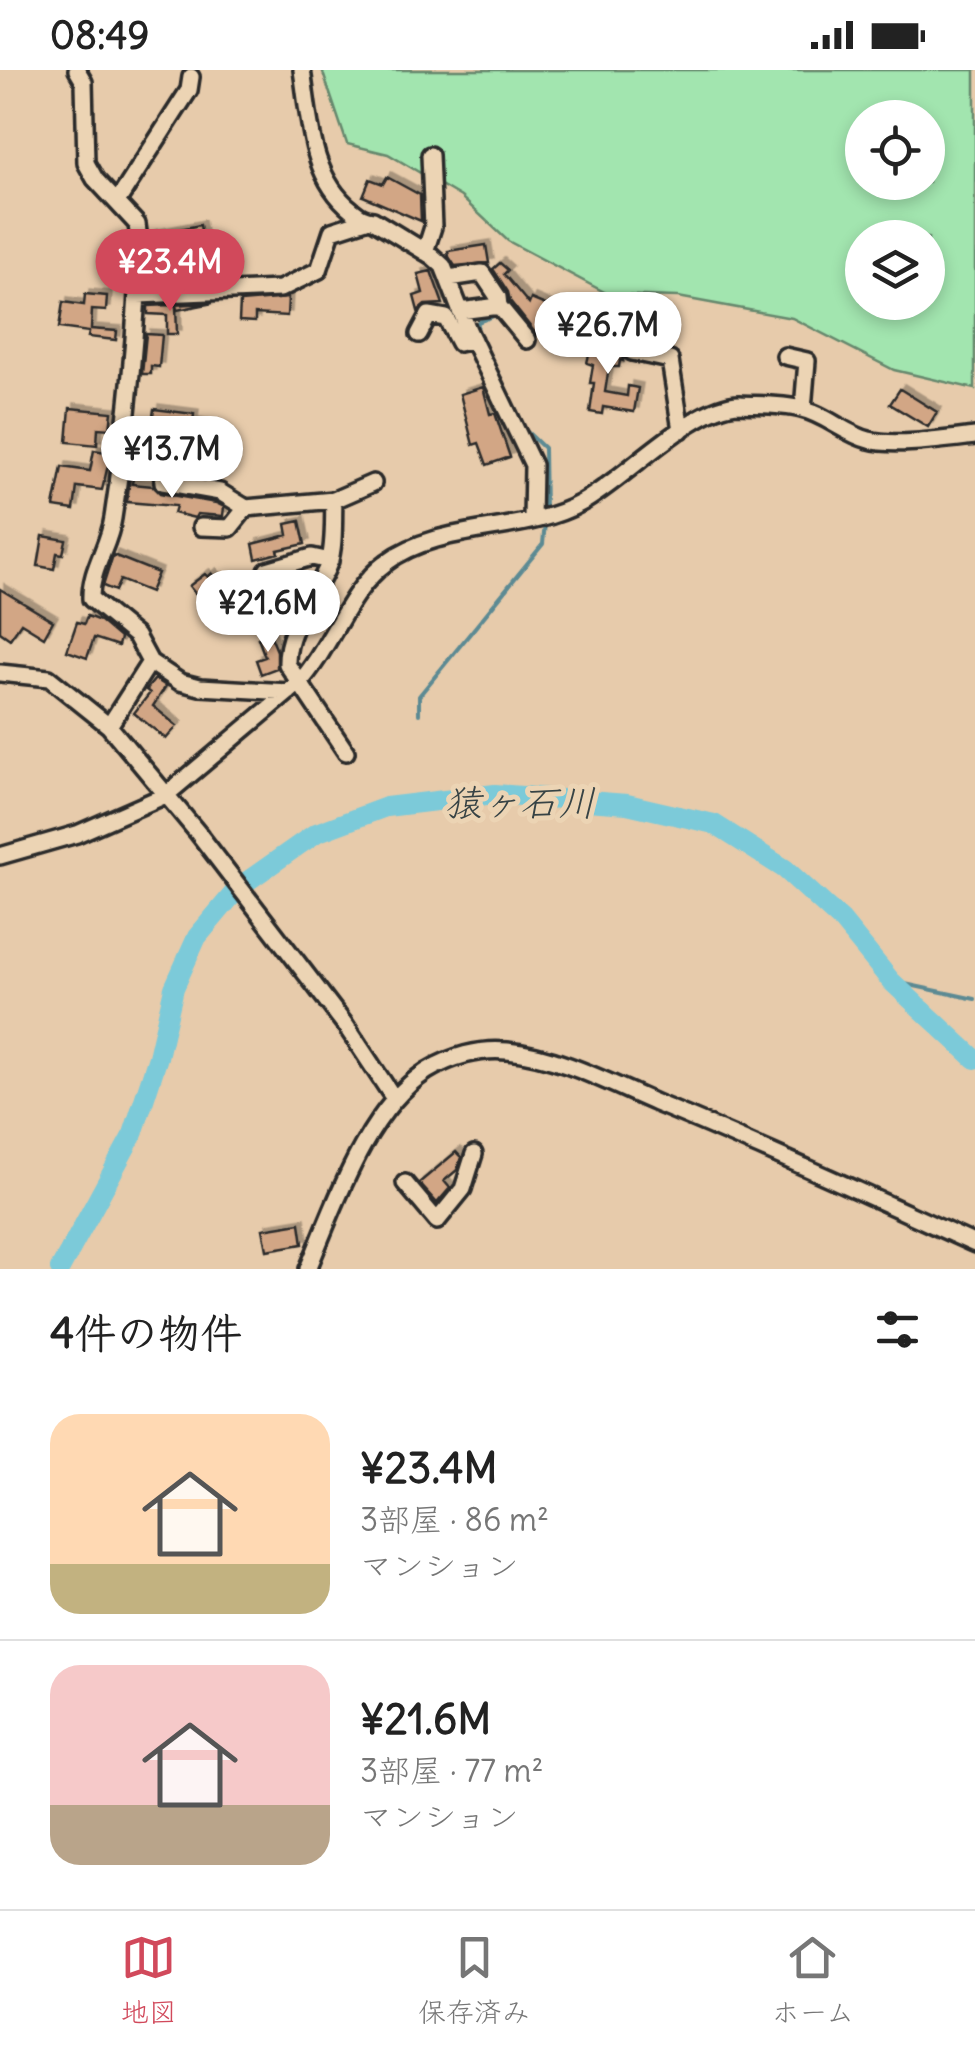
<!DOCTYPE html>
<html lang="ja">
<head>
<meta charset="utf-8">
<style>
  :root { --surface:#fff; --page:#f6f6f6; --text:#222; --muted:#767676; --line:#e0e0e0; --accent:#d1495b }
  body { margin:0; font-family:Delius,"Klee One",sans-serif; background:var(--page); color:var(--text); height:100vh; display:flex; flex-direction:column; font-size:38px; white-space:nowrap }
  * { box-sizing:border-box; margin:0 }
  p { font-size:32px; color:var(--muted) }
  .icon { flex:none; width:55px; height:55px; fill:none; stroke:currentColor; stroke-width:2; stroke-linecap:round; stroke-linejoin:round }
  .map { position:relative; height:1199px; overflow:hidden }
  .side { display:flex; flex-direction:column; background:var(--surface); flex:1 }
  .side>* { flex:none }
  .controls { position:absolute; left:845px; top:30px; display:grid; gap:20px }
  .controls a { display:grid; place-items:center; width:100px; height:100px; border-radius:50%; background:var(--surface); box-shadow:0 5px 15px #0003; font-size:50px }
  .price { position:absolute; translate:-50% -85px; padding:0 22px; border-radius:35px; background:#fff; color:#222; font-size:32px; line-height:65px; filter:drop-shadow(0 2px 5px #0008) }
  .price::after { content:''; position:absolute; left:50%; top:60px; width:30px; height:22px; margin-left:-15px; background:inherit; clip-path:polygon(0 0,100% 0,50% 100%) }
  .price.active { background:var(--accent); color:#fff }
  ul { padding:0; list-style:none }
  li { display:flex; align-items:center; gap:30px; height:250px; padding:0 50px }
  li+li { border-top:2px solid var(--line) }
  li span { display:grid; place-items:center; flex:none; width:280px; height:200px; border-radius:30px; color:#555 }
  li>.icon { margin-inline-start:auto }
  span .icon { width:120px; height:120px; fill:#fffc; stroke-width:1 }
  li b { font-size:42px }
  h2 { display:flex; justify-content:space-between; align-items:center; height:120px; padding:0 50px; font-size:42px }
  .status { display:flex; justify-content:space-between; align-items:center; height:70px; padding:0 50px; background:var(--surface); direction:ltr }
  .status svg { height:28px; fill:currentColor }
  .tabs { display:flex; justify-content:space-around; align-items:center; height:140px; border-top:2px solid var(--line); background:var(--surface); font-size:28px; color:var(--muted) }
  .tabs a { display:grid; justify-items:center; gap:5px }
  .tabs .active { color:var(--accent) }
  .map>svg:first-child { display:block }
</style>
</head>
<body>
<div class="status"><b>08:49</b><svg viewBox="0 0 49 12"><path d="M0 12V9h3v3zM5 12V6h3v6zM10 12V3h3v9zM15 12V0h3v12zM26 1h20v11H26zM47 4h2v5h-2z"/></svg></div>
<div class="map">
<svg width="975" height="1199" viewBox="0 0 975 1199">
  <defs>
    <filter id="shadow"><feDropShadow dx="4.5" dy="-4.5" stdDeviation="0" flood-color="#0004"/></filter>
  </defs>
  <rect width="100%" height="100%" fill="#e7cbab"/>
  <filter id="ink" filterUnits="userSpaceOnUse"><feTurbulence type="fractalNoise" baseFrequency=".01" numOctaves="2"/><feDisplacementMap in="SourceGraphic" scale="20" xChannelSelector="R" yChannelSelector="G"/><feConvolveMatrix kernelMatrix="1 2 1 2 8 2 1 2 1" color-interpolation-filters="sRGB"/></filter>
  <g filter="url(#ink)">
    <!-- green -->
    <path fill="#a2e5af" stroke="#66886d" stroke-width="2.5" fill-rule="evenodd" d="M322,0h653v319l-81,-19 -102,-52 -114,-21 -68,-2 -102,-54 -47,-44 -73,-43 -41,-10zM862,48h66v64h-66zM862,168h66v64h-66z"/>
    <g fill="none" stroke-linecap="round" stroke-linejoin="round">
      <!-- stream -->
      <path stroke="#5c8a93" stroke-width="4" d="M482,272l-5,-12 1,-8 16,-6
        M522,357l22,21 1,65
        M419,644v-18l124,-152 2,-21
        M891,911l84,18"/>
      <!-- river -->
      <path stroke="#7ccad9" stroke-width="20" d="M60,1199l73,-135 25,-77 16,-69 23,-51 42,-50 77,-54 70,-26 109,-13 132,10 87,20 71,45 57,52 49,60 84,78"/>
    </g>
    <!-- building -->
    <path fill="#d2a685" stroke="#2b2b2b" stroke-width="2.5" filter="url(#shadow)" d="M387,107l33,18 1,26 -58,-25 7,-17 13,5z
      M200,155l5,27 -46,9 1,7 -11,3 1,-36z
      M486,175l3,18 -34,3 -6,-9 -1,-6z
      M500,193l8,7 -4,4 25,30 2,-5 53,22 -7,17 -36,-15 -5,11 -26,-33 -2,-9 -15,-23z
      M431,201l12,33 -18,1 -7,6 -4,-15 9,-3 -5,-19z
      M85,224l22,2 -1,15 -14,-1 -1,19 26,2 -1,9 -28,-3 1,-5 -30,-4 4,-26 21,3z
      M288,228l-1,18 -32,-2v8l-16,-1 1,-19z
      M213,233l-36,7 -1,-5 1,29h-10v-19l-19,-1v-8z
      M641,244h24l1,22h-24v-7h-17v-10h16z
      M146,264l16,1 -3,32 -8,-1v8h-9z
      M611,265l14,1 -4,15 2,10 -3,-1 -1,7h-10l-4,25 22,4 1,-10 10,2 -4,24 -31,-5 -1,7 -12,-2 4,-29h-4l3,-18 -6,-2 5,-21 19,4z
      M483,317l7,27 5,-1 15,44 -23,8 -8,-22 -6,2 -13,-51z
      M900,319l37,23 -9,15 -38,-23z
      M70,338l42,4 -2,17 -12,-1 -1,17 -30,-3z
      M154,339l40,5 -1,8 12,2 -1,10 4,1 -4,27 -12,-1 -2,14 -16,-3 2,-37 -25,-4z
      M94,380l17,3 -9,37 -25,-3 -3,23 -20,-3 8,-40 28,4z
      M130,407l3,1 -1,6 21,2 7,7 56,10 8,4 -1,9 -26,-2 -2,4 -21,-5 2,-7 -49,-4z
      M300,451l5,23 -27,6 1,3 -23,6 -3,-15 35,-9 -2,-11z
      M43,466l23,4 -3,14 -6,-1 -3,16 -16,-3z
      M113,485l45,18 -8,19 -30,-12 -5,11 -12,-5z
      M212,503l15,18 -20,17 -18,-22 16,-12 3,3z
      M0,519l53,32 -9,16 -23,-14 -11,16 -10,-7z
      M87,546l13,5 20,17 -2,8 -24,-8 -7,20 -20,-7 10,-29 7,2z
      M270,564l7,17v17l-16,6 -5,-14 9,-3 -7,-19z
      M155,609l11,7 -13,20 24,20 -11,13 -32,-26 16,-20 -4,-3z
      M456,1082l5,5 -4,13 -13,11 6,7 -13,15 -18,-20z
      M300,1153l3,21 -36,6 -4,-21z"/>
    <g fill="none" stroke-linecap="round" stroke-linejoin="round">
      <defs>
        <path id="minor" d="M77,0l7,12 2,81 9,16 42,45 2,16c-2,93 -12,186 -26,278 -4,29 -23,51 -22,81l45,37 14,26 30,20 20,5 89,5
          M302,0c8,50 8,107 50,140 8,6 11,9 21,10l59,36 11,10 25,64 65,135 -1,55
          M117,132l72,-112 2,-13
          M425,182l8,-25 -3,-72
          M449,208l33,-5 16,24 1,9 -39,5
          M138,225l142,-6 39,-19 13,-39 34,-11
          M499,236l28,34
          M419,264l10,-19 17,3 13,25 14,-3
          M632,282l38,8 11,70
          M785,286l22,5 -4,48
          M125,372l29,5 7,6 2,29 57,10 26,16
          M201,457l29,1 16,-20 88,-8
          M267,500l45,-13 18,4
          M0,603l49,5 60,48 89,107 148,193 45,68 7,1
          M109,656l41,-64
          M346,682l-59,-88c-1,-39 29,-66 42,-101 6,-18 4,-44 5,-63l39,-17
          M0,786l77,-22 89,-39 132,-111c34,-37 49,-93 89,-122 53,-40 137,-27 194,-59 43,-23 113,-99 159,-99 19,1 43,0 61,5 24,5 44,25 68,31 25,7 80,-1 106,-4
          M405,1113l32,38 26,-32 11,-35
          M308,1199c27,-64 58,-159 119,-198 23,-14 53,-23 80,-20 52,5 102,32 149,52 108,44 213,93 319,141"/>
      </defs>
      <!-- minor casing -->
      <use href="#minor" stroke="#2b2b2b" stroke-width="22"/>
      <!-- minor -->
      <use href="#minor" stroke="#ecd4b4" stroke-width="15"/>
    </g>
  </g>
  <g text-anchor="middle" stroke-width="10" stroke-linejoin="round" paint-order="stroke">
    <!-- water labels -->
    <g font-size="38" font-style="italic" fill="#374345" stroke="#ecd4b4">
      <text x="520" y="746">猿ヶ石川</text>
    </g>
  </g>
</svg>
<div class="controls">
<a><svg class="icon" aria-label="locate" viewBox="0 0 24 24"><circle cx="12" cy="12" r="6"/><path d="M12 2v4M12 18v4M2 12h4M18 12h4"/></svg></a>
<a><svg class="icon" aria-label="layers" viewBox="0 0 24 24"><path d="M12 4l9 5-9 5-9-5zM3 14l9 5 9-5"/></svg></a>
</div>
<b class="price active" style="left:170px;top:244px">¥23.4M</b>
<b class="price" style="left:608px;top:307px">¥26.7M</b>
<b class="price" style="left:172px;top:431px">¥13.7M</b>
<b class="price" style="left:268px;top:585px">¥21.6M</b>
</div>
<section class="side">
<h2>4件の物件<svg class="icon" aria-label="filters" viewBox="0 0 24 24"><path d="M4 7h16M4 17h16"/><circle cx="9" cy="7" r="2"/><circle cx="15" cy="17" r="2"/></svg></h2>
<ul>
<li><span style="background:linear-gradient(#ffd9b3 75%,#c2b280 0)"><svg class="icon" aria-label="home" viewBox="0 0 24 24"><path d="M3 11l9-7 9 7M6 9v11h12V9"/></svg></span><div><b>¥23.4M</b><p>3部屋 · 86 m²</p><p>マンション</p></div></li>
<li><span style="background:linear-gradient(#f6c9c9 70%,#b9a48a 0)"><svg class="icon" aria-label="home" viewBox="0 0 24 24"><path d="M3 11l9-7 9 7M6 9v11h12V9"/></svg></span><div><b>¥21.6M</b><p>3部屋 · 77 m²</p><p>マンション</p></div></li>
</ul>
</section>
<nav class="tabs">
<a class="active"><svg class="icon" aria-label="map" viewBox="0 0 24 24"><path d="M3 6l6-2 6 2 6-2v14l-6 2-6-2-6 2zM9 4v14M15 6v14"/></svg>地図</a>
<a><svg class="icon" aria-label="saved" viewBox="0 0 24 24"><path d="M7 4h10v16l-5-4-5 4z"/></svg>保存済み</a>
<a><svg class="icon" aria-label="home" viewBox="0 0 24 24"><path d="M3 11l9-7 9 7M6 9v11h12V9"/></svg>ホーム</a>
</nav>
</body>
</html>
